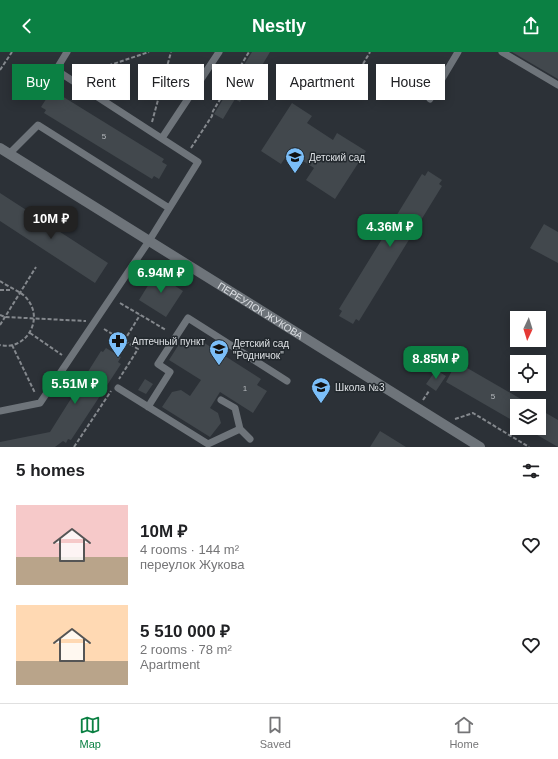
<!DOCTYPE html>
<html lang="en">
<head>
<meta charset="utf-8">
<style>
  :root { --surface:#fff; --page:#f2f2f2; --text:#202124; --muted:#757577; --line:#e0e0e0; --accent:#0b8043 }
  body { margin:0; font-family:Arial,sans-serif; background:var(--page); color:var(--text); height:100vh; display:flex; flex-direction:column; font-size:15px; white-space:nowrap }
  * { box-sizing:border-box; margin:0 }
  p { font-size:13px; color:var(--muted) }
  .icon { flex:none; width:22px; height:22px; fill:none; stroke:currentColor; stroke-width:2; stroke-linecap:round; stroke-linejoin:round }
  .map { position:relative; height:395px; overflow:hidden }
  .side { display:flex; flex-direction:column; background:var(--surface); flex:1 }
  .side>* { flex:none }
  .top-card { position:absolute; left:12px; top:12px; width:534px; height:36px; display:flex; gap:8px }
  .needle { width:26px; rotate:184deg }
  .tools { position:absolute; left:510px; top:259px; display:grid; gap:8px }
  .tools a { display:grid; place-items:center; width:36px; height:36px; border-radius:0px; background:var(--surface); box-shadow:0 2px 10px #0003; font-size:20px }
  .price { position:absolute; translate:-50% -34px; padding:0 9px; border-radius:8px; background:var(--accent); color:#fff; font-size:13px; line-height:26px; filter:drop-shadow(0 1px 2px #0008) }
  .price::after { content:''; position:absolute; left:50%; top:24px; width:12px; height:9px; margin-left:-6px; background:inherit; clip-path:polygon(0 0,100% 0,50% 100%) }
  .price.selected { background:#222; color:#fff }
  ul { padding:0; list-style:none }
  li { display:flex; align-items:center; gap:12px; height:100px; padding:0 16px }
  li span { display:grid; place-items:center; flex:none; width:112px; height:80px; border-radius:0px; color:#555 }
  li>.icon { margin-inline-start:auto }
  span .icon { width:48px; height:48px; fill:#fffc; stroke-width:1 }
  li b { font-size:17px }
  h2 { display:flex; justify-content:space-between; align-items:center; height:48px; padding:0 16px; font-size:17px }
  .tag { padding:0 14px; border-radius:0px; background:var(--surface); box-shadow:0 2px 10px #0003; font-size:14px; line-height:36px }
  .tag.selected { background:var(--accent); color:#fff }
  header { display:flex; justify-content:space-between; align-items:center; height:52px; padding:0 16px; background:var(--accent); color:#fff; font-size:18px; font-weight:800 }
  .tabs { display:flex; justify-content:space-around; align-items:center; height:56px; border-top:1px solid var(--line); background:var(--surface); font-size:11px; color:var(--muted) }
  .tabs a { display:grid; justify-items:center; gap:2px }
  .tabs .selected { color:var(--accent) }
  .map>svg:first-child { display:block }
</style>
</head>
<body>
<header><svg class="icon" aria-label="back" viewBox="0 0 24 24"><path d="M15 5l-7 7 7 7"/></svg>Nestly<svg class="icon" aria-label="share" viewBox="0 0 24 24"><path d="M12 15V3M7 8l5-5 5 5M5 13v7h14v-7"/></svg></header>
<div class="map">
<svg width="558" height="395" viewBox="0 0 558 395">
  <rect width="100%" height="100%" fill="#2c3137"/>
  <!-- building -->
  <path fill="#42484d" d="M252,0h18l-30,50 -5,-3 -12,20 -9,-5z
    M512,0h46v27z
    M50,41l5,3 2,-3 107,66 -2,3 5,3 -8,14 -5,-3 -2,3 -108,-66 2,-3 -5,-3z
    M292,51l20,13 -5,7 26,17 4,-7 29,18 -31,48 -29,-19 8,-12 -25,-16 -8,12 -20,-13z
    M428,119l14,9 -3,4 3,2 -83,135 -3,-2 -3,5 -14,-8 3,-5 -3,-2 83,-135 3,2z
    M0,141l108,70 -13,20 -95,-62z
    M544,172l14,8v31l-28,-15z
    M157,219l13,8 -1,3 14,9 -17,26 -27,-17z
    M195,285l66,42 -4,6 10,6 -14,22 -33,-21 -10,16 8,5 3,10 -11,14 -48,-30 10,-15 9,-2 9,6 11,-16 -32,-20 14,-22 8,5z
    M106,296l15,9 -3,5 3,2 -50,76 -3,-1 -2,4 -3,-2 -8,6h-55v-5l50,-10 51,-81 2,1z
    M455,313l5,3 2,-3 71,41h-16v17l-71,-41z
    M436,318l10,6 -10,15 -10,-7z
    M145,327l8,5 -7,10 -8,-4z
    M539,357l19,11v27l-33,-19h14z
    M380,379l5,3 21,13h-36z"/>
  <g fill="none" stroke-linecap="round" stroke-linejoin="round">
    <!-- path -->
    <path stroke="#84888d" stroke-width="2" stroke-dasharray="4 2" stroke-linecap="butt" d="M0,18l12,-18
      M80,23l69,-23
      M348,38l22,-38
      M152,70l19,-70
      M191,96l21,-32 1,-5 36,-59
      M0,229c8,6 23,11 28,19 16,21 -3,51 -28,45
      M0,238h12
      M120,251l46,27
      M0,263l5,2 81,4
      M0,273l36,-58
      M104,277l34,20 -19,30
      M30,281l32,22
      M124,289l16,-26
      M12,293l23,48
      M423,348l6,-9
      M455,367l18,-6 56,34
      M74,395l37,-56"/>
    <!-- lane -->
    <path stroke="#6e747a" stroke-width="7" d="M502,0l56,33
      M430,47l28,-47
      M162,86l57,-86
      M9,102l29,-29 131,83
      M118,336l90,56 32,-15
      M221,348l14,8 5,21 10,10
      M148,355l22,-35 -12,-8 30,-46 99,63
      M0,359l40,-8 109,-162 49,-79 -142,-92 11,-18"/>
    <!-- street -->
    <path stroke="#6e747a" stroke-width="10" id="s1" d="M0,96l480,299"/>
  </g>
  <!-- icons -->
  <defs>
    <symbol id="school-pin" viewBox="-11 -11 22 30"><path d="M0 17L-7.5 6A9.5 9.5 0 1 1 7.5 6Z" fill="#7bbef8" stroke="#22282d"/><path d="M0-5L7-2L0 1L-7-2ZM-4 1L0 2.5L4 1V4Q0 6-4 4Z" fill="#111"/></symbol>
    <symbol id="pharmacy-pin" viewBox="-11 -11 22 30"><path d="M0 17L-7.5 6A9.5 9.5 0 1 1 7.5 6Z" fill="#7bbef8" stroke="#22282d"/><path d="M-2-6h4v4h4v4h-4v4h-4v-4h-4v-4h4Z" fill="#111"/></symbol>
  </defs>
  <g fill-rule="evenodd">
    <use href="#school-pin" x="284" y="94" width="22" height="30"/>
    <use href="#pharmacy-pin" x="107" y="278" width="22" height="30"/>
    <use href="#school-pin" x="208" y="286" width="22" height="30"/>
    <use href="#school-pin" x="310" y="324" width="22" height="30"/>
  </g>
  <g text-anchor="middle" stroke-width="3" stroke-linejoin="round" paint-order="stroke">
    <!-- number labels -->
    <g font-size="8" fill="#b6babe">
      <text x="104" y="87">5</text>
      <text x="245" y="339">1</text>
      <text x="493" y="347">5</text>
    </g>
    <!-- poi labels -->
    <g font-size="10" fill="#dde0e4" stroke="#22282d" text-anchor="start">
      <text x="309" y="109">Детский сад</text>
      <text x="132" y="293">Аптечный пункт</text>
      <text x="233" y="295">Детский сад<tspan x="233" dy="12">"Родничок"</tspan></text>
      <text x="335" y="339">Школа №3</text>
    </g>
    <!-- street labels -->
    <g font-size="10" fill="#dde0e4" stroke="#22282d">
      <text dy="4" stroke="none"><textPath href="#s1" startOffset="307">ПЕРЕУЛОК ЖУКОВА</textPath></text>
    </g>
  </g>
</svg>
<div class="tools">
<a><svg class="needle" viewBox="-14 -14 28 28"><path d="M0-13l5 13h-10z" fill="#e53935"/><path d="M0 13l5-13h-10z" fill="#757577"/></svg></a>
<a><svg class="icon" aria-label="locate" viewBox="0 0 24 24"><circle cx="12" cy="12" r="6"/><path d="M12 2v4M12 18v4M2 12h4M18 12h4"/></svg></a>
<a><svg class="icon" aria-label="layers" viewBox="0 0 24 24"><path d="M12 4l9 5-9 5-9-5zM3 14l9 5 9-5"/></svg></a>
</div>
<b class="price selected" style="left:51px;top:188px">10M ₽</b>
<b class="price" style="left:390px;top:196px">4.36M ₽</b>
<b class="price" style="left:161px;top:242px">6.94M ₽</b>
<b class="price" style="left:436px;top:328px">8.85M ₽</b>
<b class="price" style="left:75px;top:353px">5.51M ₽</b>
<div class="top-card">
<a class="tag selected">Buy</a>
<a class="tag">Rent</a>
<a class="tag">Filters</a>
<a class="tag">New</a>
<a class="tag">Apartment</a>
<a class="tag">House</a>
</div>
</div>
<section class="side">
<h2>5 homes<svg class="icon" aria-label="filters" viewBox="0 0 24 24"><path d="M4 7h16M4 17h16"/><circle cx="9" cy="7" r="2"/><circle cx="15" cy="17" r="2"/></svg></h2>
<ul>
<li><span style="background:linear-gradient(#f6c9c9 65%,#b9a48a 0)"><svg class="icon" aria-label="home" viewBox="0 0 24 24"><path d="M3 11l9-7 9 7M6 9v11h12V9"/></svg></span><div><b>10M ₽</b><p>4 rooms · 144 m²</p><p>переулок Жукова</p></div><svg class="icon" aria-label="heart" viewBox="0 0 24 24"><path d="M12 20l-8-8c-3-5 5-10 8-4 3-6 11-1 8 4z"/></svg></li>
<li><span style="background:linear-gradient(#ffd9b3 70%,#b9a48a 0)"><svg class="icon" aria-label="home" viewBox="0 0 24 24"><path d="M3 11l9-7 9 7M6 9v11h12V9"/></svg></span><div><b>5 510 000 ₽</b><p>2 rooms · 78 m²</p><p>Apartment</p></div><svg class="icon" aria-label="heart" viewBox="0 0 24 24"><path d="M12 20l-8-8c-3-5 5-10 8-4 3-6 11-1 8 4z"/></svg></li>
</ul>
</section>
<nav class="tabs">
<a class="selected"><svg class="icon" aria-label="map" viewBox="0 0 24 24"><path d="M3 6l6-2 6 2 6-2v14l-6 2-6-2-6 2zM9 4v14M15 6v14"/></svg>Map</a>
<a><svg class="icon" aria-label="saved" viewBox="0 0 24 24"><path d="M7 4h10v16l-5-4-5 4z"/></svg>Saved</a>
<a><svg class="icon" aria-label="home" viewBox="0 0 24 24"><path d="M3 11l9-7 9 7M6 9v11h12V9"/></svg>Home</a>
</nav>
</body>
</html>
